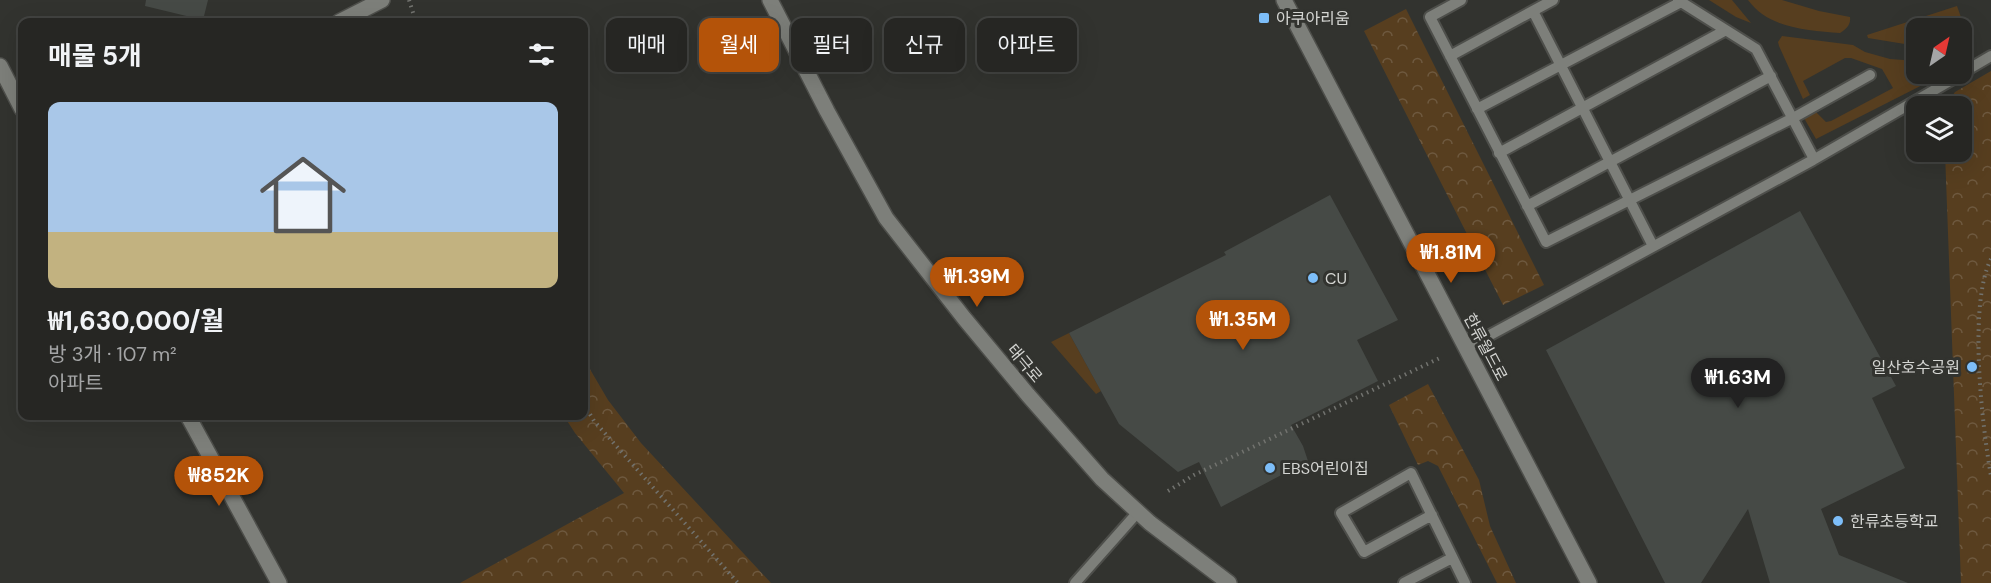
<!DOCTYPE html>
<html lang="ko">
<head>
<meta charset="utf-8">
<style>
  :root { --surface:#262623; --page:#323230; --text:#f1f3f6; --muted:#a4a5a6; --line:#424341; --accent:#b45309 }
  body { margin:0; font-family:"DM Sans","Noto Sans KR",sans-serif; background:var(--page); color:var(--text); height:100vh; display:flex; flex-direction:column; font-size:22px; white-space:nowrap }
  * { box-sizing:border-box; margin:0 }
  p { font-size:20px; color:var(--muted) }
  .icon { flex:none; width:33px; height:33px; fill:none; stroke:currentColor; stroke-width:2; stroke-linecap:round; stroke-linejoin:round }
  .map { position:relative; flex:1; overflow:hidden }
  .drawer { position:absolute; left:18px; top:18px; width:570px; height:402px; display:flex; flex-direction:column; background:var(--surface); border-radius:12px; box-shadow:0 6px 24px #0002,0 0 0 2px var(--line) }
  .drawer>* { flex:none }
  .hud { position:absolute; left:606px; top:18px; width:570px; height:54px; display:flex; gap:12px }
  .needle { width:39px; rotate:34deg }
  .fabs { position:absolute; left:1906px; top:18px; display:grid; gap:12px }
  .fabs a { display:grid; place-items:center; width:66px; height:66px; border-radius:12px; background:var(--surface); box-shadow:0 6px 24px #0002,0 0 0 2px var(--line); font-size:30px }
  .price { position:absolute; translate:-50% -51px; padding:0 14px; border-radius:21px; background:var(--accent); color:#fff; font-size:20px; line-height:39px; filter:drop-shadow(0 2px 3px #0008) }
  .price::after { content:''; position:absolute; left:50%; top:36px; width:18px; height:14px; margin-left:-9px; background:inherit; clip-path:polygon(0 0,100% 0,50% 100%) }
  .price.on { background:#222; color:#fff }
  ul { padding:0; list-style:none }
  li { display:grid; align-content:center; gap:12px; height:318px; padding:0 30px }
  li span { display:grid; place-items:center; height:186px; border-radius:12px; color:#555 }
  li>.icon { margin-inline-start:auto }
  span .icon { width:108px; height:108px; fill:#fffc; stroke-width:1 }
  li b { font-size:26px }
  h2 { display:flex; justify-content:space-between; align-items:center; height:72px; padding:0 30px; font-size:26px }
  .chip { padding:0 21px; border-radius:12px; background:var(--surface); box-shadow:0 6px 24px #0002,0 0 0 2px var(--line); font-size:21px; line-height:54px }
  .chip.on { background:var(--accent); color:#fff }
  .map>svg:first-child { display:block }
</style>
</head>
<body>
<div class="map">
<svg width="1991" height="583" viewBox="0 0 1991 583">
  <defs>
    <pattern id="park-crowns" width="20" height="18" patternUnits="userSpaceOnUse" patternTransform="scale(1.5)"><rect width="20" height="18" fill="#573e1f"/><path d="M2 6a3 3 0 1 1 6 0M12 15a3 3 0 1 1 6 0" fill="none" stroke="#6e593f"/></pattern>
  </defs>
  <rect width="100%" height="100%" fill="#32332f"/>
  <!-- green -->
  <path fill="#573e1f" d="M1709,0h23l19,23 -15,-6z
    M1748,0h34l37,11 31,6c1,8 -4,12 -10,16 -32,-3 -71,-4 -92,-33z
    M1957,6l6,17 -1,11v-6h-45v18l-49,-8 -1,-3z
    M1782,36l71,9 12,7 25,7 27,2v13h27l-128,65 -12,-21 12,-6 10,10 5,-1 62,-33 -11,-19 -31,-11h-6l-42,23 7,14 -7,4 -24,-53 -1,-4z
    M1069,333l32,58 -5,3 -45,-52z"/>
  <!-- park -->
  <path fill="url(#park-crowns)" d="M1406,9l138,276 -41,20 -139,-274z
    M1991,71v512h-30l-16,-431h17v-46h-17l10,-14z
    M584,359l24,41 33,43 130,140h-311l164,-90 -49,-60 -11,-17h20z
    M1428,384l51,96 11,46 26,57h-19l-59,-117 -10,-5 -10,4 -29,-60z"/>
  <!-- building -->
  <path fill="#464a46" d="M146,0h62l-5,20 -58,-14z
    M1330,195l68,125 -41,20 21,41 -87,44 12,21 5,15 -87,46 -22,-45 -21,10 -59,-48 -50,-91 157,-78 -2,-3z
    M1800,211l96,175 -24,12 33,70 -84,41 18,46 69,28h-138l-22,-74 -47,74h-36l-119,-233z"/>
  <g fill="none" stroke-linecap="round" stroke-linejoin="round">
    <defs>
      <path id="lane" d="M1461,0l-31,17 116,225 247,-124 77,-43
        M1678,0l78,49 58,110
        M1533,11l120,235
        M1450,56l103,-56
        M1962,73l29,-17
        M1477,109l204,-107
        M1499,153l227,-123
        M1527,206l244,-130
        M1466,348l347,-188 149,-86
        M1432,515l-68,37 -23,-39 70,-40 54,110
        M1075,583l63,-71
        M1404,583l48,-25"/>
      <path id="street" d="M770,0l57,111 59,107 78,100 64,77 74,84 48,44 79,60"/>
      <path id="secondary" d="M1284,0l305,583
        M339,22l43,-22
        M0,66l22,43
        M188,416l91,167"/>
    </defs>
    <!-- lane casing -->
    <use href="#lane" stroke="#4e4f4b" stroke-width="14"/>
    <!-- street casing -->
    <use href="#street" stroke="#4e4f4b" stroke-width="18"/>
    <!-- secondary casing -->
    <use href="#secondary" stroke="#4e4f4b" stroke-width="18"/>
    <!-- path -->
    <path stroke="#72736f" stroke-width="4" stroke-dasharray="1.5 4.5" stroke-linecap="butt" d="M409,0l7,22
      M1991,259c-23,45 -9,166 0,217
      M584,404l10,17 144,162
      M1168,491l26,-16 248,-118"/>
    <!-- lane -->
    <use href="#lane" stroke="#7d7f7a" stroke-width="10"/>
    <!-- street -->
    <use href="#street" stroke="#7d7f7a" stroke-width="15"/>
    <!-- secondary -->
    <use href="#secondary" stroke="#7d7f7a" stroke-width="15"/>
  </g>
  <!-- markers -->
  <g fill="#7dbef9" stroke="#32332f" stroke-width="2">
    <rect x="1258" y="12" width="12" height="12" rx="3"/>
    <circle cx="1313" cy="278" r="6"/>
    <circle cx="1972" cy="367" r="6"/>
    <circle cx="1270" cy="468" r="6"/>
    <circle cx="1838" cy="521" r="6"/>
  </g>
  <g text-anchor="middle" stroke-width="6" stroke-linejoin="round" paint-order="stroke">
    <!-- poi labels -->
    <g font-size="16" fill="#d4d5d2" stroke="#32332f" text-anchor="start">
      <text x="1276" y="24">아쿠아리움</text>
      <text x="1325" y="284">CU</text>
      <text x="1960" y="373" text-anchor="end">일산호수공원</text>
      <text x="1282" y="474">EBS어린이집</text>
      <text x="1850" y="527">한류초등학교</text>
    </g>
    <!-- street labels -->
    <g font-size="16" fill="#d4d5d2" stroke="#32332f">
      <text transform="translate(1486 347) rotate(62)" y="6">한류월드로</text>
      <text transform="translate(1025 363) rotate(50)" y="6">태극로</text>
    </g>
  </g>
</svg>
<div class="fabs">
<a><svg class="needle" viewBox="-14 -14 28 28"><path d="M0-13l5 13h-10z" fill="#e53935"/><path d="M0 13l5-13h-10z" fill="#a4a5a6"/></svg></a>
<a><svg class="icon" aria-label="layers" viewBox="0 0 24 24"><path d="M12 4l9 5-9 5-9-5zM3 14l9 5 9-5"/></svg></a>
</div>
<b class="price" style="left:1451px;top:284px">₩1.81M</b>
<b class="price" style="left:977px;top:308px">₩1.39M</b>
<b class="price" style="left:1243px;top:351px">₩1.35M</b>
<b class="price on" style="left:1738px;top:409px">₩1.63M</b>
<b class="price" style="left:219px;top:507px">₩852K</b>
<div class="hud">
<a class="chip">매매</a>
<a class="chip on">월세</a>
<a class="chip">필터</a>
<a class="chip">신규</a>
<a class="chip">아파트</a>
</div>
<section class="drawer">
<h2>매물 5개<svg class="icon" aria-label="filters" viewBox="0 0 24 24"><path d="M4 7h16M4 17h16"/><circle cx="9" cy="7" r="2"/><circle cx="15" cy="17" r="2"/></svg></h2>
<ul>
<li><span style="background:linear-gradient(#a9c7e8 70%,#c2b280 0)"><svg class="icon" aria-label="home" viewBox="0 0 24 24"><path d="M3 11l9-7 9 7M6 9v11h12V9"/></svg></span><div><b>₩1,630,000/월</b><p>방 3개 · 107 m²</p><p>아파트</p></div></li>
</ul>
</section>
</div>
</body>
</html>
